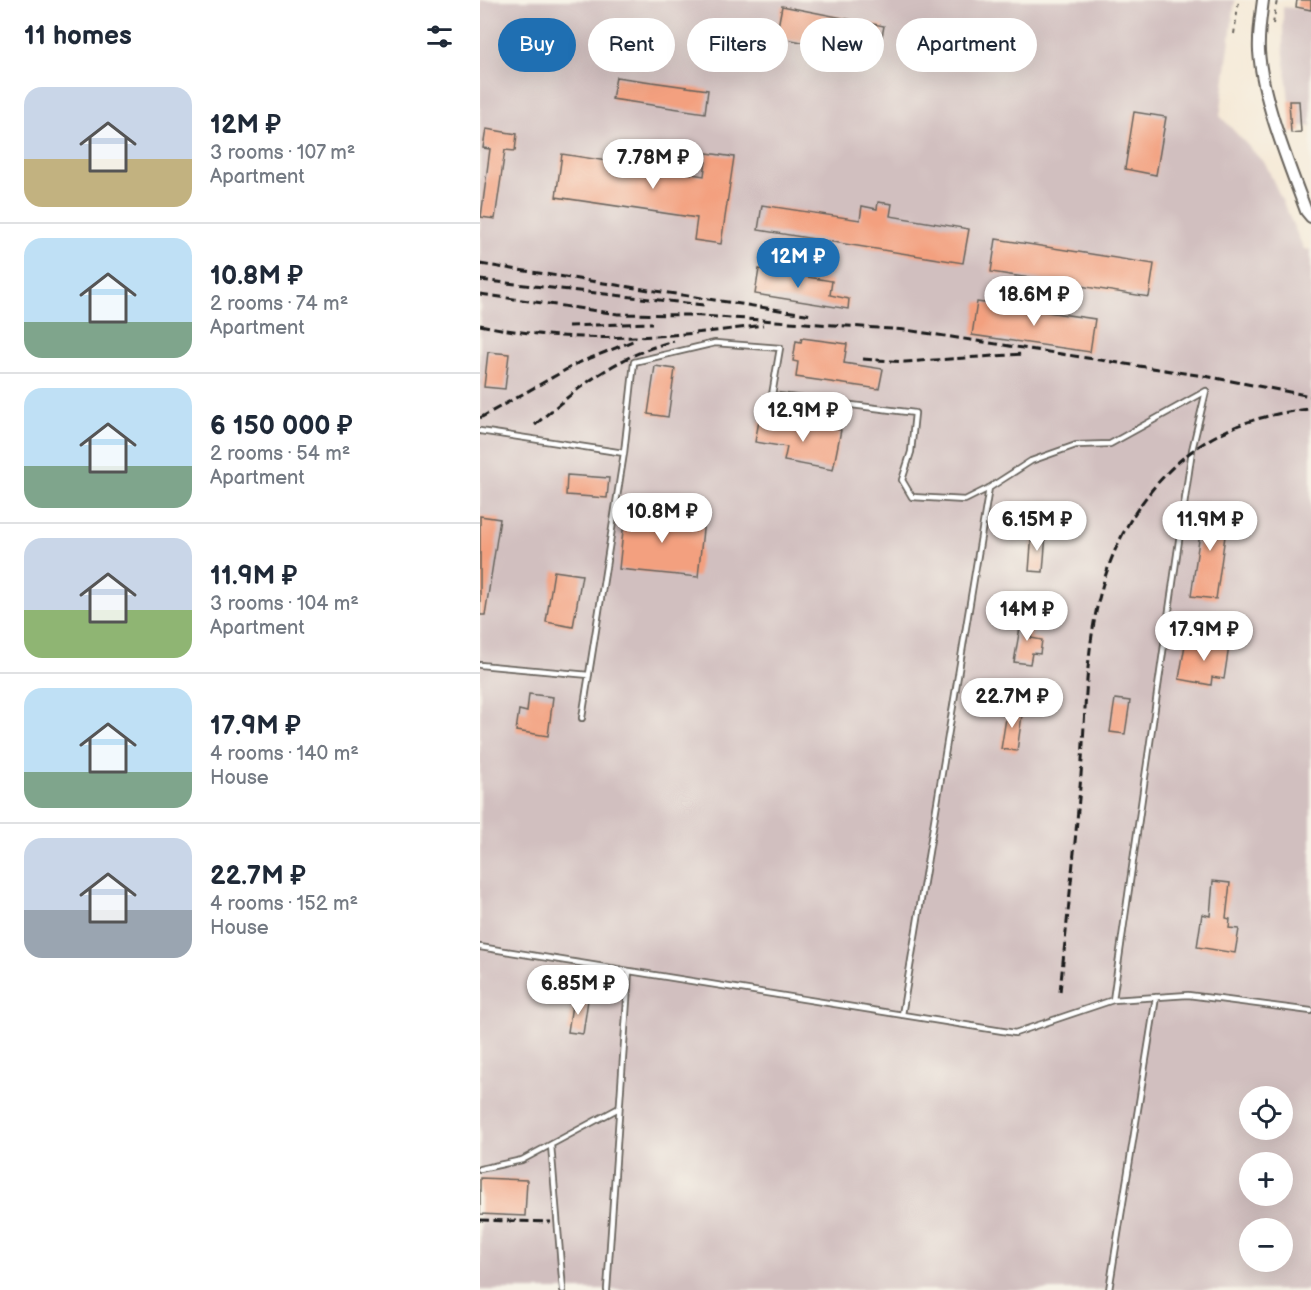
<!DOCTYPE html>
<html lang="en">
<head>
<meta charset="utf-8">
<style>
  :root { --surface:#fff; --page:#f6f6f7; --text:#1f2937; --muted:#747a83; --line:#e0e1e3; --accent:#1f6fb2 }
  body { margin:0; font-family:"Balsamiq Sans",sans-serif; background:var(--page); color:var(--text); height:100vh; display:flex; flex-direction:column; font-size:22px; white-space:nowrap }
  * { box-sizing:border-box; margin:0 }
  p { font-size:20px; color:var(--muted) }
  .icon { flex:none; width:33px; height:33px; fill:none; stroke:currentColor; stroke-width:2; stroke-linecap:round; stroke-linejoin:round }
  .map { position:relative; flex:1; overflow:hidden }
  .drawer { display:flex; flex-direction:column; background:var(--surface); width:480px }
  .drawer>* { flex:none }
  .banner { position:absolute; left:18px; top:18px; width:570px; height:54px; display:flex; gap:12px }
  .controls { position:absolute; left:759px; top:1086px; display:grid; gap:12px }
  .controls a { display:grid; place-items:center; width:54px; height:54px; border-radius:50%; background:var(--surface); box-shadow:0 6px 24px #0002; font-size:30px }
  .price { position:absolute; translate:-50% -51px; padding:0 14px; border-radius:21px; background:#fff; color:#222; font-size:20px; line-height:39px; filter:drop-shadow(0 2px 3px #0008) }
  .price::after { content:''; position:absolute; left:50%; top:36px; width:18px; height:14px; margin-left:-9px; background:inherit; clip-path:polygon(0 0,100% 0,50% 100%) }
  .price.current { background:var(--accent); color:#fff }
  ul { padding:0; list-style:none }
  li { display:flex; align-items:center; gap:18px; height:150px; padding:0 24px }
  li+li { border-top:2px solid var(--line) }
  li span { display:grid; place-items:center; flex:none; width:168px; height:120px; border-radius:18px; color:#555 }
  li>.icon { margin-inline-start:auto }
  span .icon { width:72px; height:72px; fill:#fffc; stroke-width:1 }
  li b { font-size:26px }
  h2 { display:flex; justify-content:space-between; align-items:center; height:72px; padding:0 24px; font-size:26px }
  .pill { padding:0 21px; border-radius:27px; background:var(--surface); box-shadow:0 6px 24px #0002; font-size:21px; line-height:54px }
  .pill.current { background:var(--accent); color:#fff }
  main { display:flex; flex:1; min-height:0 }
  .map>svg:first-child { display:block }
</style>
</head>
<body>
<main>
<section class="drawer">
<h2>11 homes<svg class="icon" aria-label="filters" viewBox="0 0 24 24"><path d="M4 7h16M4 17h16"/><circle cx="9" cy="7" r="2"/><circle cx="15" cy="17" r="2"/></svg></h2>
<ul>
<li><span style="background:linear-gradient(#c9d6e8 60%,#c2b280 0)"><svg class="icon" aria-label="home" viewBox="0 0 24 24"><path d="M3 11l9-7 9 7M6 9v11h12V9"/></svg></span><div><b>12M ₽</b><p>3 rooms · 107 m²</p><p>Apartment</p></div></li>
<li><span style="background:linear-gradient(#bfe0f5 70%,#7fa58c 0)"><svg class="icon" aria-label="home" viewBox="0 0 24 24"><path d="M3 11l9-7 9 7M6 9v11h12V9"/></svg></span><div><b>10.8M ₽</b><p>2 rooms · 74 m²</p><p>Apartment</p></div></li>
<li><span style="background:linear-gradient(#bfe0f5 65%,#7fa58c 0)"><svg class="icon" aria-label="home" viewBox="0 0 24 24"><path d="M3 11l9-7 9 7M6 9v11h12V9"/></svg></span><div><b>6 150 000 ₽</b><p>2 rooms · 54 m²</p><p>Apartment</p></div></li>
<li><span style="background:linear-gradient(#c9d6e8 60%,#8fb573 0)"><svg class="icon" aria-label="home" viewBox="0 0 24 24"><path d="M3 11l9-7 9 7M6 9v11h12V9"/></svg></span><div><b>11.9M ₽</b><p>3 rooms · 104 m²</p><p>Apartment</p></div></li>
<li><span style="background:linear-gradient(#bfe0f5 70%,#7fa58c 0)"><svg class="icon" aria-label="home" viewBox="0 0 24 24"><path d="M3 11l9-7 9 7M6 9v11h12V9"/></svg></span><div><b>17.9M ₽</b><p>4 rooms · 140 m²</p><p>House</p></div></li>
<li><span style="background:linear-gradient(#c9d6e8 60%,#9aa5b1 0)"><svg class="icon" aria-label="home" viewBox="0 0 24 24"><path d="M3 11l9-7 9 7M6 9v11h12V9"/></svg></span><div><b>22.7M ₽</b><p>4 rooms · 152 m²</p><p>House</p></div></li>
</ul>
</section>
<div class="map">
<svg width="831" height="1290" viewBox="0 0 831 1290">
  <rect width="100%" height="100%" fill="#f7f3e8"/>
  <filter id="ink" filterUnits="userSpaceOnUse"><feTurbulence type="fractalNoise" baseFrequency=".0167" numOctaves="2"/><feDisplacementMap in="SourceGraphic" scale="12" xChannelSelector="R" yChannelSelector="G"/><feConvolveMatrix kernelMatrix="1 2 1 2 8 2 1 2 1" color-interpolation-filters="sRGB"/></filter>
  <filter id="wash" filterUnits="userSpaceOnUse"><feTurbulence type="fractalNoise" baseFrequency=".008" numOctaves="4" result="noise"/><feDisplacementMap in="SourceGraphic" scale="24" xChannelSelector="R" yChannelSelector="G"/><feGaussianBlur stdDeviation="1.35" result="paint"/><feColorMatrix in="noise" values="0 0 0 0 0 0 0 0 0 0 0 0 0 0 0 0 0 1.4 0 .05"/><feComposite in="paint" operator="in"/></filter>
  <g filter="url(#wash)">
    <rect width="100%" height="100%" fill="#f5e8d4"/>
    <!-- industrial -->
    <path fill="#d1bfbf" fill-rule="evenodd" d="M0,0h755l-15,116 46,49 38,84 7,1v1040h-831zM770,1096h32v34h-32zM770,1162h32v34h-32zM770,1228h32v34h-32z
      M803,7l28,3v116h-10l-2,-25h-10l-6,-56z"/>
    <g id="blocks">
      <!-- building -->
      <path fill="#f3a07f" d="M817,0h14v10l-15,-3z
        M302,6l102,20 -6,31 -102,-20z
        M136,77l92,13 -3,23 -93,-14z
        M809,101h10l2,31 -10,1z
        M654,112l32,5 -10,58 -31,-6z
        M6,129l31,5 -2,17 -10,-1 -10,69 -14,-2 9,-68 -7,-1z
        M227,153l27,4 -13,87 -27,-4 3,-22 -141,-21 6,-43 142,22z
        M398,202l14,2 -2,12 79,13 -6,34 -205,-33 4,-25 98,15 2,-14 15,3z
        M516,239l158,25 -5,33 -158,-25z
        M279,269l73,12 -2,14 19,4 -1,10 -93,-15z
        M497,302l118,17 -5,33 -118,-17z
        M322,338l45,6 -3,19 39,6 -4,20 -83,-12 2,-15 -5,-1 3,-20 5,1z
        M8,352l21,2 -4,35 -21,-2z
        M175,366l20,3 -7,48 -20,-3z
        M312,420l49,10 -8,40 -49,-9 3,-14 -32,-5 4,-21 32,6z
        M87,475l42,3 -2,20 -41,-3z
        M724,505l25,3 -13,91 -25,-3z
        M145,512l79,8 -6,57 -79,-8z
        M0,516l20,3 -15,96h-5z
        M552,532l14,2 -3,38 -14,-1z
        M74,571l28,4 -9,52 -27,-5z
        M542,616l13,2 -4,20 11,2 -2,14 -8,-1 -2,11 -16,-2z
        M706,639l43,7 -5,33 -12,-2 -1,8 -32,-6z
        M49,694l24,3 -5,39 -32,-5 3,-21 8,2z
        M635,699l15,2 -5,33 -15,-2z
        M528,706l15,2 -6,43 -16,-2z
        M733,881l17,2 -4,35 4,1 -1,9 10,1 -4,24 -38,-6 5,-33 8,2z
        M93,998l15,2 -5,34 -15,-2z
        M0,1178l47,2 -2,36 -45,-2z"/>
    </g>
  </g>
  <g filter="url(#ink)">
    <use href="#blocks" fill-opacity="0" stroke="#68635c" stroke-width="1.5"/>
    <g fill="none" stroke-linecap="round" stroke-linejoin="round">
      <defs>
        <path id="service" d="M0,431l144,22 -42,265
          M144,453l10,-91 81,-19 65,5 -8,47 143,18 -4,39 -9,28 10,17 53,3 24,-12 42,-27 45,-16 34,-1 96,-53
          M0,665l109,10
          M0,947l535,86 98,-33 79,-550 14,-59
          M633,1000l75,-5 123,16
          M422,1015l87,-527
          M71,1145l12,145
          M0,1169l42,-9 97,-52
          M127,1290l22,-319
          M629,1290l47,-293"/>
        <path id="tertiary" d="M783,0c-2,17 -5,34 -4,51 3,48 30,114 47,160l5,6"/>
      </defs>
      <!-- service casing -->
      <use href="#service" stroke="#68635c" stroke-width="8"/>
      <!-- tertiary casing -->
      <use href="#tertiary" stroke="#68635c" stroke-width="14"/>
      <!-- path -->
      <path stroke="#68635c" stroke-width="2" stroke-dasharray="4.5 4.5" stroke-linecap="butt" d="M793,24l4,-24
        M754,34l5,-34"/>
      <!-- service -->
      <use href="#service" stroke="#fff" stroke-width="4.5"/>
      <!-- tertiary -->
      <use href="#tertiary" stroke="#fff" stroke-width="10"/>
      <!-- rail -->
      <path stroke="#1c1c1c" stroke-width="3" stroke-dasharray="9 4.5" stroke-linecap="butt" d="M0,264l332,51
        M0,280l224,25
        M0,294l138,20 70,1 218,15 304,47 101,19
        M0,325c96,20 187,13 283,0
        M88,326l84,-3
        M383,359l42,3 119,-8
        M0,418l98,-55 55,-22
        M55,425c43,-38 83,-70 139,-84
        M580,992c7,-72 15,-144 21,-217 8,-112 2,-214 85,-301 39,-41 89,-60 145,-65
        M0,1220l71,2"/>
    </g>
  </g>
</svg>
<div class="controls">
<a><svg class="icon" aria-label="locate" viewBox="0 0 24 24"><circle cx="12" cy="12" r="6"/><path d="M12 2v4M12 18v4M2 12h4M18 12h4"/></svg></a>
<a>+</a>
<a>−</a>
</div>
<b class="price" style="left:173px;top:190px">7.78M ₽</b>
<b class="price current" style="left:318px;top:289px">12M ₽</b>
<b class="price" style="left:554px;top:327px">18.6M ₽</b>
<b class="price" style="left:323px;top:443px">12.9M ₽</b>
<b class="price" style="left:182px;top:544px">10.8M ₽</b>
<b class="price" style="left:557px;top:552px">6.15M ₽</b>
<b class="price" style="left:730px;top:552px">11.9M ₽</b>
<b class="price" style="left:547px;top:642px">14M ₽</b>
<b class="price" style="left:724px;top:662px">17.9M ₽</b>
<b class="price" style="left:532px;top:729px">22.7M ₽</b>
<b class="price" style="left:98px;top:1016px">6.85M ₽</b>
<div class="banner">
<a class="pill current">Buy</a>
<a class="pill">Rent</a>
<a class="pill">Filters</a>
<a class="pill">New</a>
<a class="pill">Apartment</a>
</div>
</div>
</main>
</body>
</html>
